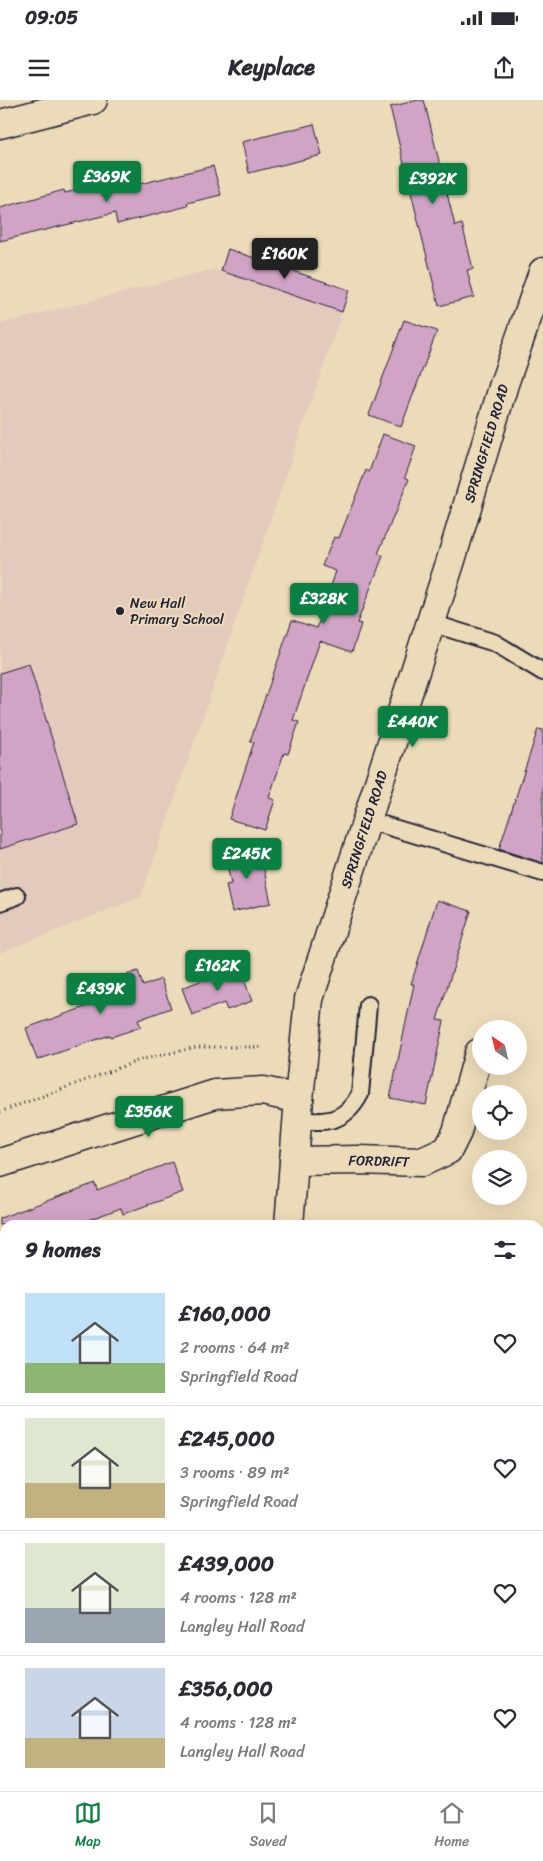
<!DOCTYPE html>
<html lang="en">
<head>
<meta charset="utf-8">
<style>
  :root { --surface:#fff; --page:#f2f2f3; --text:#2b2b33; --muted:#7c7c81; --line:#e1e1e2; --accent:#0b8043 }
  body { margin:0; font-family:Sriracha,sans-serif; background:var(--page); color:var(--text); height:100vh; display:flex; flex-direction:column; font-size:19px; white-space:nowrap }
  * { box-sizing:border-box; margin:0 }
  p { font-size:16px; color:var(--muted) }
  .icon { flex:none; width:28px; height:28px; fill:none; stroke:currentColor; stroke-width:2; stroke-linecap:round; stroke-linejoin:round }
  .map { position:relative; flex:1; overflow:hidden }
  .drawer { position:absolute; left:0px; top:1120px; width:544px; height:571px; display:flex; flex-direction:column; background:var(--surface); border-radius:15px 15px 0 0; box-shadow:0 5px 20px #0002 }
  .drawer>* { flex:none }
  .needle { width:32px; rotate:325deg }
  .buttons { position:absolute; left:472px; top:920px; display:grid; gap:10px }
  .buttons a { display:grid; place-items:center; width:55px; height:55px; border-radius:50%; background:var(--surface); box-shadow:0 5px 20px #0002; font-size:25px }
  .price { position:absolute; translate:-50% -42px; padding:0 11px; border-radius:5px; background:var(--accent); color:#fff; font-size:16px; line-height:32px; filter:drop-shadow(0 1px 2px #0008) }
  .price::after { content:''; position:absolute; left:50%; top:30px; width:15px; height:11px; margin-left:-8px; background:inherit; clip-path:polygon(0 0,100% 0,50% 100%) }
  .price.selected { background:#222; color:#fff }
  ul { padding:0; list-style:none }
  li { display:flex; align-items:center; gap:15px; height:125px; padding:0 25px }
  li+li { border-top:1px solid var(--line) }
  li span { display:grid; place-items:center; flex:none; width:140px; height:100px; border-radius:0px; color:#555 }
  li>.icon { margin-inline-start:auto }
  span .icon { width:60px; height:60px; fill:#fffc; stroke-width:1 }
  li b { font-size:21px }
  h2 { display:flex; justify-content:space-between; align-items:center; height:60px; padding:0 25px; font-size:21px }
  .status { display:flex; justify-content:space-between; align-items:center; height:35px; padding:0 25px; background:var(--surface); direction:ltr }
  .status svg { height:14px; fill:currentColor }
  header { display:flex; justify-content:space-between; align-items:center; height:65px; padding:0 25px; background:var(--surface); font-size:22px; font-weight:700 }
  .tab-bar { display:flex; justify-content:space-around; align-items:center; height:70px; border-top:1px solid var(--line); background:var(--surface); font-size:14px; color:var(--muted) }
  .tab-bar a { display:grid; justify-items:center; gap:2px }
  .tab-bar .selected { color:var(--accent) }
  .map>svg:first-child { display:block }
</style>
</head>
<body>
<div class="status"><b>09:05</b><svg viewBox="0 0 49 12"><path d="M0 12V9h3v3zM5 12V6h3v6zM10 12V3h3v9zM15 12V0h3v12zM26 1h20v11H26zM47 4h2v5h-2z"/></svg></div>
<header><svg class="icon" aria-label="menu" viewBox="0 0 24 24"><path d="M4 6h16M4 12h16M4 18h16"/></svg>Keyplace<svg class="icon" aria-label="share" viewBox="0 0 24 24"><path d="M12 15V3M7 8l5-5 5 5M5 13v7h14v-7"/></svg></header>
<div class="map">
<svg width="543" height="1691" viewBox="0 0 543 1691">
  <rect width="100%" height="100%" fill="#ecdbb8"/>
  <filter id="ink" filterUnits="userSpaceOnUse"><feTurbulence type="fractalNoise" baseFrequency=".02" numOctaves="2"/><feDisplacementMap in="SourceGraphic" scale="10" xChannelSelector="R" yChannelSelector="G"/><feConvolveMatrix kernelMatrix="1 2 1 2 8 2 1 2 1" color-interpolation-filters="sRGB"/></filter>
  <g filter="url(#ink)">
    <!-- built -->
    <path fill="#e4cabc" d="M214,169l128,43 -201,585 -141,56v-629z"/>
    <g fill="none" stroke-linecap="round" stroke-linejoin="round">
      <!-- stream -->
      <path stroke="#6390a6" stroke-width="9" d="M539,1605l4,-1
        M152,1691l8,-5"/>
    </g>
    <!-- building -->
    <path fill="#d1a3c4" stroke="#22223b" d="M418,0h6l31,126 7,-2 11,45 -6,1 7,27 -35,9 -49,-199z
      M314,24l8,31 -73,18 -7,-31z
      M213,66l8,29 -34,8 1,3 -71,18 -2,-11 -115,28v-33l64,-18 1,3 36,-9 2,9z
      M228,149l121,41 -7,22 -121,-41z
      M404,220l33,11 -36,96 -32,-12z
      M383,334l33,12 -11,31 4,2 -31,75 5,2 -26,67 4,1 -9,28 -32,-11 -27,79 6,2 -11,32 -4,-1 -15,45 6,2 -10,30 -36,-11 25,-77 -4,-1 42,-121 25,8 19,-57 -14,-5 12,-29 5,1 27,-68 3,2z
      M29,564l49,160 -78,25v-176z
      M538,629l5,1v133l-44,-14z
      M259,746l12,57 -39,9 -6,-27 5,-1 -6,-30z
      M437,800l34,11 -34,109 7,1 -18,84 -36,-7 24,-114h-3z
      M239,866l13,35 -25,9 -3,-7 -32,12 -10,-27z
      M138,871l5,15 18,-7 10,29 -33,12 3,7 -30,10 -1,-2 -73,25 -11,-32 65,-23 -6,-16z
      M172,1062l11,30 -60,22 -2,-6 -47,17h-74v-7l63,-23 32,-12 2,7z"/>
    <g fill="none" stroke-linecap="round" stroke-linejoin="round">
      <defs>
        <path id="lane" d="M431,523l64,20 48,29
          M367,720l176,53
          M0,802l17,-6
          M297,1020c28,3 48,3 63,-26l8,-89"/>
        <g id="street">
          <path d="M0,24l93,-24"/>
          <path id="s1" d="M294,1061l65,-1 63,2 26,-12 9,-18 22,-79"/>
          <path d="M0,1063l215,-69 48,-3 36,8"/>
          <path id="s2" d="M289,1125l10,-126 10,-100 142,-439 53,-176 39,-112"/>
          <path d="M235,1691l1,-5"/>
        </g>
      </defs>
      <!-- lane casing -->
      <use href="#lane" stroke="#22223b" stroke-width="20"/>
      <!-- street casing -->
      <use href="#street" stroke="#22223b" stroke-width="31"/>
      <!-- path -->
      <path stroke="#22223b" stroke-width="3" stroke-dasharray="1 4" stroke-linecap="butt" d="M0,1012l140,-52 57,-13h67"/>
      <!-- lane -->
      <use href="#lane" stroke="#ecdbb8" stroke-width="16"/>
      <!-- street -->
      <use href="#street" stroke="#ecdbb8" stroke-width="28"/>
    </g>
  </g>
  <!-- markers -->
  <circle fill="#22223b" stroke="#ecdbb8" stroke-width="2" cx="120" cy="511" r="5"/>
  <g text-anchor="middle" stroke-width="4" stroke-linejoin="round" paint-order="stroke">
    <!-- street labels -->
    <g font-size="14" fill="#22223b" stroke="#ecdbb8">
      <text dy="5" stroke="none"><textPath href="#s2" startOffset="810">SPRINGFIELD ROAD</textPath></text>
      <text dy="5" stroke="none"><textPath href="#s2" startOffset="405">SPRINGFIELD ROAD</textPath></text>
      <text dy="5" stroke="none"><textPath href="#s1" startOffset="85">FORDRIFT</textPath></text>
    </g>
    <!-- poi labels -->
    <g font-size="14" fill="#22223b" stroke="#ecdbb8" text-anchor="start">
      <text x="130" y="508">New Hall<tspan x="130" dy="16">Primary School</tspan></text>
    </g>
  </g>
</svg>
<div class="buttons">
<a><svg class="needle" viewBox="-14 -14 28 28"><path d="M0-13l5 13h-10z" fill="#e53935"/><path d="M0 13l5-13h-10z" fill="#7c7c81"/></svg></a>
<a><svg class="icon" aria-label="locate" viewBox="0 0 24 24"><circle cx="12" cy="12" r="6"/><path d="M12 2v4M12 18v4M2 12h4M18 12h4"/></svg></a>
<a><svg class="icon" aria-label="layers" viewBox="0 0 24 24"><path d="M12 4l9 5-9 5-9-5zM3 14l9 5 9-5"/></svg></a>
</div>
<b class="price" style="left:107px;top:103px">£369K</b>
<b class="price" style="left:433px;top:105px">£392K</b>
<b class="price selected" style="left:285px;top:180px">£160K</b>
<b class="price" style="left:324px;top:525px">£328K</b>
<b class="price" style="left:413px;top:648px">£440K</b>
<b class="price" style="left:247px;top:780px">£245K</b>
<b class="price" style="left:218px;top:892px">£162K</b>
<b class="price" style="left:101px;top:915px">£439K</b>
<b class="price" style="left:149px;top:1038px">£356K</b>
<section class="drawer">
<h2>9 homes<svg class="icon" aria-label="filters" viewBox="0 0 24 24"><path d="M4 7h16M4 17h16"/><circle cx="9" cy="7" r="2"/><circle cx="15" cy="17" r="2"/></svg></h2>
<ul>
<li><span style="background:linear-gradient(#bfe0f5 70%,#8fb573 0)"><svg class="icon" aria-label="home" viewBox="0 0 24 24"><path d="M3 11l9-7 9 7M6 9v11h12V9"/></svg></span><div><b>£160,000</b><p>2 rooms · 64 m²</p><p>Springfield Road</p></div><svg class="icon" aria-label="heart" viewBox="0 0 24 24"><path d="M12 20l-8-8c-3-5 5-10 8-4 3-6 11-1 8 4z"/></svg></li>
<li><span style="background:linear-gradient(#dfe7d0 65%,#c2b280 0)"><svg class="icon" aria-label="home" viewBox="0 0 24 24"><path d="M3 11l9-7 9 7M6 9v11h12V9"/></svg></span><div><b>£245,000</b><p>3 rooms · 89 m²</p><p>Springfield Road</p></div><svg class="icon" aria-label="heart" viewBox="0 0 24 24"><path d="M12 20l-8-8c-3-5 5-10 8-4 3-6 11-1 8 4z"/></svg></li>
<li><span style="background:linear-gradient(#dfe7d0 65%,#9aa5b1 0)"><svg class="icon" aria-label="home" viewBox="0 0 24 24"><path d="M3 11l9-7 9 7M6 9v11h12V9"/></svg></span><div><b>£439,000</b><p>4 rooms · 128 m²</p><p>Langley Hall Road</p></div><svg class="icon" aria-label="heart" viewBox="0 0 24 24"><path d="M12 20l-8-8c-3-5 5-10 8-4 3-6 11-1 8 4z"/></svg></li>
<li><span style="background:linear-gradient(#c9d6e8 70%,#c2b280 0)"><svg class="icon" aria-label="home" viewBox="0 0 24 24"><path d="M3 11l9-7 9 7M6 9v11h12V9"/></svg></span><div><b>£356,000</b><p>4 rooms · 128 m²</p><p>Langley Hall Road</p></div><svg class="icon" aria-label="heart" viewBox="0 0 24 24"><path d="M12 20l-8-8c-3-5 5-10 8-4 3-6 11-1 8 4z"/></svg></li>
</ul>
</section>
</div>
<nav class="tab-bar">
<a class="selected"><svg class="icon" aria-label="map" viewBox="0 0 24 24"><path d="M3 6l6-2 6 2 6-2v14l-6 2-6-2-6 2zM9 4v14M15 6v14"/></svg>Map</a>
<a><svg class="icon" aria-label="saved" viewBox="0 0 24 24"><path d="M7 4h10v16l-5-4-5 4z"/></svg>Saved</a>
<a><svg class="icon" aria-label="home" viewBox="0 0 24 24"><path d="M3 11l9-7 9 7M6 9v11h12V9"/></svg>Home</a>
</nav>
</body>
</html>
